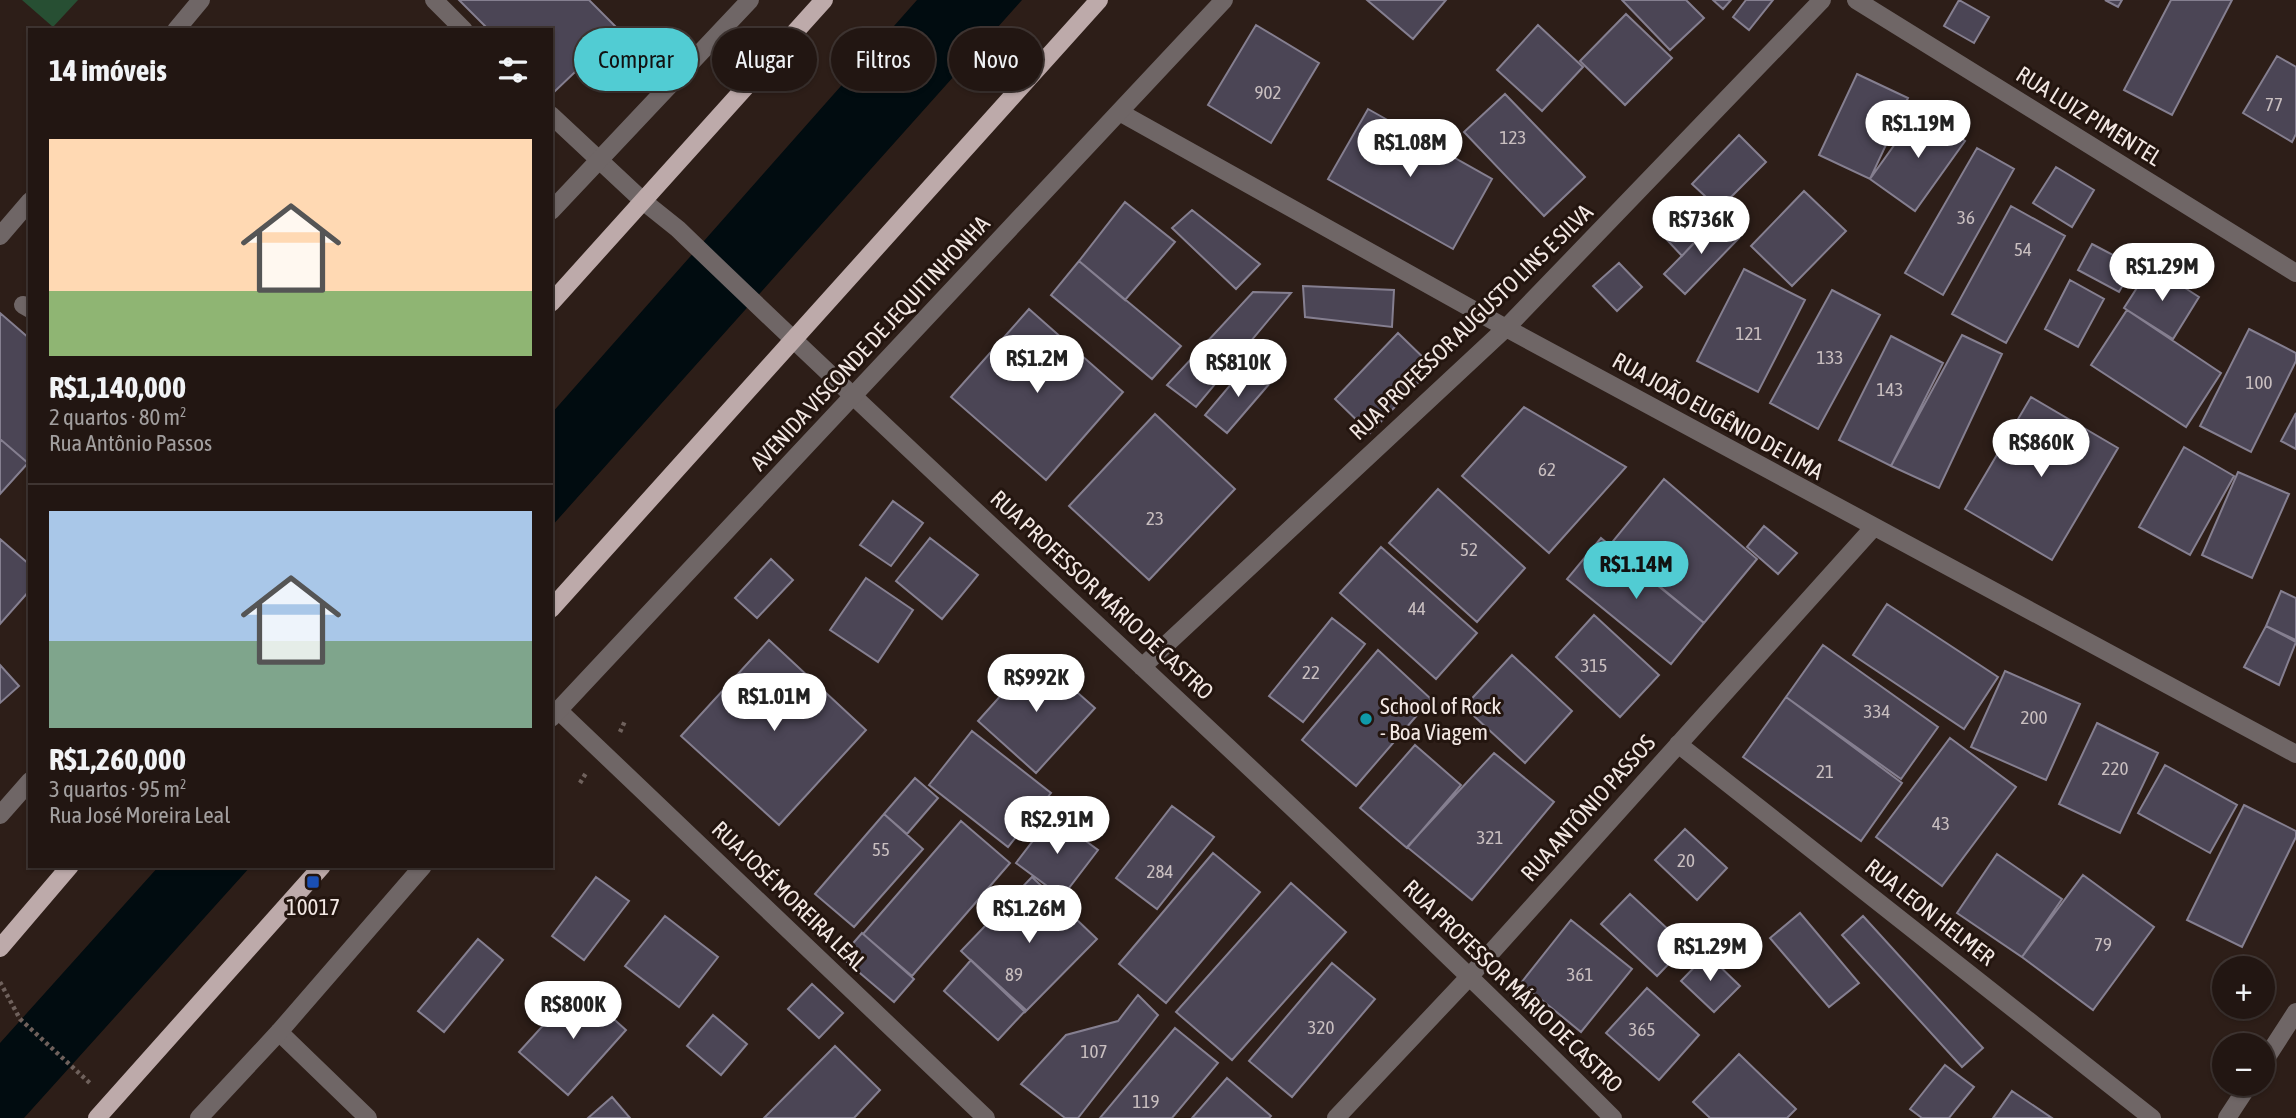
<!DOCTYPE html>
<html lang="pt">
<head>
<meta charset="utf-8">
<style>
  :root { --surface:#221612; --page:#2e2320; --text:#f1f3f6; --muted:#a29f9f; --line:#3f3532; --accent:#51ccd3 }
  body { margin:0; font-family:"Asap Condensed",sans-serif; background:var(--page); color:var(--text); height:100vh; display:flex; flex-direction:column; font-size:26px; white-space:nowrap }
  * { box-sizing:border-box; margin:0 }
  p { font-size:23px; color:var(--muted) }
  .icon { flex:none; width:38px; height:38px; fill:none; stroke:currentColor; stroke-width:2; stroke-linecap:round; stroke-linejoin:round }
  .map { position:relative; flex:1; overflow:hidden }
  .sheet { position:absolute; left:28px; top:28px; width:525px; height:840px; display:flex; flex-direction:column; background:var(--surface); border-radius:0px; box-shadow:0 2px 5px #0004,0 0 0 2px var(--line) }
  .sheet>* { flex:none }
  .guide { position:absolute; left:574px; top:28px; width:665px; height:63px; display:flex; gap:14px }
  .controls { position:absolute; left:2212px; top:956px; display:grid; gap:14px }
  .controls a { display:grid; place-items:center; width:63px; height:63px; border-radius:50%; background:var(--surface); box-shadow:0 2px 5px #0004,0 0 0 2px var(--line); font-size:35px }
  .price { position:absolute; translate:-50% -60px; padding:0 16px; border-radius:24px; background:#fff; color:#222; font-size:23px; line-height:46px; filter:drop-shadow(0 2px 4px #0008) }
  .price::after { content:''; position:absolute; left:50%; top:42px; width:21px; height:16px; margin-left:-10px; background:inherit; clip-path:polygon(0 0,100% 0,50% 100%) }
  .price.active { background:var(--accent); color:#111 }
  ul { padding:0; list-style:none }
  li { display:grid; align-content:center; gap:14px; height:371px; padding:0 21px }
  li+li { border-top:2px solid var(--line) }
  li span { display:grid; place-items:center; height:217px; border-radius:0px; color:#555 }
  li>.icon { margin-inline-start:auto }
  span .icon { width:126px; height:126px; fill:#fffc; stroke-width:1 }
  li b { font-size:30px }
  h2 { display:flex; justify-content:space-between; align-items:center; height:84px; padding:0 21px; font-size:30px }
  .chip { padding:0 24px; border-radius:32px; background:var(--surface); box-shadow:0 2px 5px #0004,0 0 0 2px var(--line); font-size:24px; line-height:63px }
  .chip.active { background:var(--accent); color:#111 }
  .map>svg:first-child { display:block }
</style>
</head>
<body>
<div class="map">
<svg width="2296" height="1118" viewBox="0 0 2296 1118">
  <rect width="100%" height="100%" fill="#2d1e18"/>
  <!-- green -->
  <path fill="#274f33" d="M22,0h56l-25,27z"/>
  <!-- water -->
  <path fill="#010c10" d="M917,0h105l-471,527v-113z
    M159,866h92l-227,252h-24v-75z"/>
  <!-- building -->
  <path fill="#4b4555" stroke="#857f90" stroke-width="2" d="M459,0h130l30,30 -67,64 -1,-64h-62z
    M1367,0h79l-33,39z
    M1622,0h64l18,18 -34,32z
    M1713,0h18l-8,9z
    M1746,0h27l-24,30 -16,-13z
    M1959,0l30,17 -15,26 -30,-17z
    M2105,0h17l-4,7z
    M2171,0h61l-60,115 -48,-25z
    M1626,14l46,44 -47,47 -45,-44z
    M1256,25l63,38 -48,80 -63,-38z
    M1538,25l45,42 -41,44 -45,-41z
    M2277,56l19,11v67l-4,8 -49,-29z
    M1857,74l51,24 -38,81 -51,-24z
    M1505,94l80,83 -41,39 -80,-84z
    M1368,109l124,70 -39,70 -125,-70z
    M1920,109l45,32 -50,70 -45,-32z
    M1739,135l27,27 -47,47 -27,-25z
    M1977,148l37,21 -71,126 -38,-22z
    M2056,167l38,23 -22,37 -39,-24z
    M1804,191l42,40 -54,55 -41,-40z
    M1125,202l50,40 -50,58 -46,-39z
    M2011,206l54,30 -59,107 -54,-29z
    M1675,209l24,28 -17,19 -27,-29z
    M1192,210l68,54 -24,25 -64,-61z
    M1718,219l21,19 -54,56 -21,-20z
    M2092,244l42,22 -15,26 -41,-22z
    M1079,261l102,85 -29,33 -101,-84z
    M1619,263l23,24 -25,24 -24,-25z
    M2151,266l48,31 -26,42 -49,-31z
    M1744,269l61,31 -47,92 -61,-31z
    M2070,280l34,19 -26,48 -33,-18z
    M1303,286l91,4 -2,37 -87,-10z
    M1832,290l48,25 -62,114 -48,-26z
    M1253,292l38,1 -95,114 -29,-22z
    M1029,309l94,83 -77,88 -95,-83z
    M2127,310l94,63 -35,54 -95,-62z
    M0,313l30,26 -2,124 -28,-24z
    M2249,329l47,24v8l-45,91 -51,-26z
    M1398,333l35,34 -63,66 -35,-34z
    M1962,335l40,19 -63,134 -48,-22z
    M1891,336l52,27 -52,103 -52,-26z
    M1248,364l22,19 -43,50 -22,-18z
    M2031,397l87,51 -66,112 -87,-51z
    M1524,407l102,60 -77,86 -87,-77z
    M2296,413v36l-15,-8z
    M1155,414l80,75 -86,91 -80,-74z
    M0,439l28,24 -28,31z
    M2184,447l50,29 -44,79 -51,-28z
    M2238,472l51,22 -37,84 -50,-23z
    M1664,479l93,80 -53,64 -95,-77z
    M1438,489l87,79 -48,54 -88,-79z
    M893,501l30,22 -32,43 -31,-21z
    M1764,526l33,27 -19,21 -31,-27z
    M930,538l48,37 -36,44 -46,-38z
    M1601,538l103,85 -33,41 -104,-85z
    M0,539l30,26v25l-30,34z
    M1381,547l96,86 -41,46 -96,-86z
    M771,559l22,21 -36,38 -22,-20z
    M866,578l47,32 -35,52 -48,-32z
    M2281,591l15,7v42l-30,-14z
    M1887,604l111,73 -34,52 -111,-74z
    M1594,615l65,60 -39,42 -64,-60z
    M1332,618l33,26 -62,78 -34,-26z
    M2266,626l30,16 -17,43 -35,-18z
    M769,640l97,90 -87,95 -98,-89z
    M1823,645l115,82 -37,52 -115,-82z
    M1378,650l53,49 -75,87 -54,-46z
    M1512,655l60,56 -47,52 -61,-56z
    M1036,656l59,52 -59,65 -58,-52z
    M0,665l19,21 -19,17z
    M2005,671l75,33 -34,76 -75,-33z
    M1786,697l116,86 -41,58 -118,-84z
    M2097,723l61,30 -38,80 -61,-29z
    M972,731l79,62 -43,54 -79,-62z
    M1950,738l66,49 -74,99 -66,-49z
    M1415,745l46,40 -54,63 -47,-40z
    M1494,753l60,49 -82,98 -65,-53z
    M2165,765l72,40 -27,48 -72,-40z
    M915,778l23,20 -31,36 -23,-20z
    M2244,805l52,26v6l-54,110 -55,-27z
    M1172,806l42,31 -57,72 -41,-31z
    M884,814l39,35 -69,78 -39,-33z
    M1052,816l46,34 -36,47 -46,-34z
    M961,821l49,42 -98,113 -49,-42z
    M1685,829l42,39 -30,32 -42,-40z
    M1213,853l47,39 -94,111 -47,-39z
    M1997,854l65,45 -40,58 -65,-44z
    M2083,875l71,52 -61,83 -71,-53z
    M596,877l33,24 -45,59 -32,-24z
    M1032,877l65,62 -72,73 -64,-61z
    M1291,883l55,49 -114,128 -56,-48z
    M1630,894l56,52 -29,30 -56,-52z
    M1800,913l59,70 -30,24 -59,-69z
    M665,916l53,41 -39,50 -54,-41z
    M1863,916l120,132 -21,19 -120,-132z
    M1571,920l61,49 -51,63 -60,-49z
    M862,933l52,46 -20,23 -53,-45z
    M478,939l25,21 -59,72 -26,-21z
    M1707,954l33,32 -26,26 -33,-31z
    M971,960l55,50 -28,30 -54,-49z
    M1332,963l43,36 -83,98 -43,-36z
    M812,984l31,29 -24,25 -31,-29z
    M578,987l48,43 -58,65 -49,-43z
    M1647,988l52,47 -40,45 -53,-47z
    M1138,995l20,20 -80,103h-13l-44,-34 45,-49 52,-14z
    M713,1015l34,29 -26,31 -34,-29z
    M1175,1028l43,35 -46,55h-72z
    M835,1046l45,44 -26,28h-90z
    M1739,1054l57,55 -9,9h-77l-17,-16z
    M1945,1065l29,22 -25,31h-27l-12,-9z
    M1227,1078l44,38 -2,2h-77z
    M2012,1091l40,27h-59z
    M612,1097l18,21h-42z"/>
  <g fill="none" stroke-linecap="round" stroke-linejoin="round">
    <!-- path -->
    <path stroke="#6f615c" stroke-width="4.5" stroke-dasharray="3.5 3.5" stroke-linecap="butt" d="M620,732l5,-11
      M580,783l6,-10
      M0,982l20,37 72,66"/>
    <!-- service -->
    <path stroke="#6f6666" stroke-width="18" d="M23,305l7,4"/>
    <!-- minor -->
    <path stroke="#6f6666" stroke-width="18" d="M434,0l30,30
      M1856,0l440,273
      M1121,113l385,215 790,426
      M551,115l92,86 35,28c309,299 631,585 935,889
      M1142,667l364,-339 316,-328
      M558,710l428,408
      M1678,744l474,374
      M279,1032l89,86
      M1336,1118l134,-142 403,-448"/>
    <!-- tertiary -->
    <path stroke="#6f6666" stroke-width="18" d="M176,30l25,-30
      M551,211l199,-211
      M0,236l30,-35
      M551,718l673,-718
      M0,815l30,-34
      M2263,1063l33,-51
      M199,1118l80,-86 144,-166
      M2227,1118l23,-35"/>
    <!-- primary -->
    <path stroke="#bdaaaa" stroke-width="18" d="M551,303l273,-303
      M551,609l548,-609
      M0,948l70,-82
      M97,1118l225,-252"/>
  </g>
  <!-- markers -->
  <circle fill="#0f9aa8" stroke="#23150f" stroke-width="2.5" cx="1366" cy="719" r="7"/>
  <rect fill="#1a4fb4" stroke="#23150f" stroke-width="2.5" x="306" y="875" width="14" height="14" rx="3.5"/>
  <g text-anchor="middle" stroke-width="6" stroke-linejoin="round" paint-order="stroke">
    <!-- number labels -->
    <g font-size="19" fill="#c9bfc0">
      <text x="1268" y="99">902</text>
      <text x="2274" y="111">77</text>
      <text x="1513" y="144">123</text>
      <text x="1966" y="224">36</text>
      <text x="2023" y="256">54</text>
      <text x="1749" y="340">121</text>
      <text x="1830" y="364">133</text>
      <text x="2259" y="389">100</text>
      <text x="1890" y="396">143</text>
      <text x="1547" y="476">62</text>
      <text x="1155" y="525">23</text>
      <text x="1469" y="556">52</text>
      <text x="1417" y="615">44</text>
      <text x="1594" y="672">315</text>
      <text x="1311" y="679">22</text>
      <text x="1877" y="718">334</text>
      <text x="2034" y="724">200</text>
      <text x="2115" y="775">220</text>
      <text x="1825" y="778">21</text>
      <text x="1941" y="830">43</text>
      <text x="1490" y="844">321</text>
      <text x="881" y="856">55</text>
      <text x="1686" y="867">20</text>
      <text x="1160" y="878">284</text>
      <text x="2103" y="951">79</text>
      <text x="1014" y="981">89</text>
      <text x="1580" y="981">361</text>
      <text x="1321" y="1034">320</text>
      <text x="1642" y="1036">365</text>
      <text x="1094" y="1058">107</text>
      <text x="1146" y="1108">119</text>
    </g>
    <!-- street labels -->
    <g font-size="23" fill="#f3e8e4" stroke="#23150f">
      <text transform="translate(2089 116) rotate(32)" y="8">RUA LUIZ PIMENTEL</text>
      <text transform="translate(1471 322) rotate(-44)" y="8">RUA PROFESSOR AUGUSTO LINS E SILVA</text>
      <text transform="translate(870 343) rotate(-47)" y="8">AVENIDA VISCONDE DE JEQUITINHONHA</text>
      <text transform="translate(1718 416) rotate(29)" y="8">RUA JOÃO EUGÊNIO DE LIMA</text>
      <text transform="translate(1102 595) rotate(43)" y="8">RUA PROFESSOR MÁRIO DE CASTRO</text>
      <text transform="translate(1588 808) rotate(-48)" y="8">RUA ANTÔNIO PASSOS</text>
      <text transform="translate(789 896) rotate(44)" y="8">RUA JOSÉ MOREIRA LEAL</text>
      <text transform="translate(1930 912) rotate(38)" y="8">RUA LEON HELMER</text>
      <text transform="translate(1513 986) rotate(44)" y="8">RUA PROFESSOR MÁRIO DE CASTRO</text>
    </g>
    <!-- poi labels -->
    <g font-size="23" fill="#f3e8e4" stroke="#23150f" text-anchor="start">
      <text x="1380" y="714">School of Rock<tspan x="1380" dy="26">- Boa Viagem</tspan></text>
      <text x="313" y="915" text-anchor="middle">10017</text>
    </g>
  </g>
</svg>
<div class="controls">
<a>+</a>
<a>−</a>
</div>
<b class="price" style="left:1918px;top:160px">R$1.19M</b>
<b class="price" style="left:1410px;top:179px">R$1.08M</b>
<b class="price" style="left:1701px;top:256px">R$736K</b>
<b class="price" style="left:2162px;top:303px">R$1.29M</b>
<b class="price" style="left:1037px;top:395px">R$1.2M</b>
<b class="price" style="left:1238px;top:399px">R$810K</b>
<b class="price" style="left:2041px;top:479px">R$860K</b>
<b class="price active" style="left:1636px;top:601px">R$1.14M</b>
<b class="price" style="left:1036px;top:714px">R$992K</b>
<b class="price" style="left:774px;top:733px">R$1.01M</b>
<b class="price" style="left:1057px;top:856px">R$2.91M</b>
<b class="price" style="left:1029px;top:945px">R$1.26M</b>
<b class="price" style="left:1710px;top:983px">R$1.29M</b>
<b class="price" style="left:573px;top:1041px">R$800K</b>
<div class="guide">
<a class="chip active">Comprar</a>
<a class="chip">Alugar</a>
<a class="chip">Filtros</a>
<a class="chip">Novo</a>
</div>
<section class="sheet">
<h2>14 imóveis<svg class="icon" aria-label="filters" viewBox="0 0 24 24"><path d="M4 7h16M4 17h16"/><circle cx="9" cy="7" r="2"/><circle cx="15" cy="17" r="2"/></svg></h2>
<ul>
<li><span style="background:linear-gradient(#ffd9b3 70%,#8fb573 0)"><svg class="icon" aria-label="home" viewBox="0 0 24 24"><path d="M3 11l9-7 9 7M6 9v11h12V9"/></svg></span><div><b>R$1,140,000</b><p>2 quartos · 80 m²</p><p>Rua Antônio Passos</p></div></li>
<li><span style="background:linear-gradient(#a9c7e8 60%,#7fa58c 0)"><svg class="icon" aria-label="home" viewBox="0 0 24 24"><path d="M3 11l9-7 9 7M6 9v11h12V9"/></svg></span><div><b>R$1,260,000</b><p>3 quartos · 95 m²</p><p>Rua José Moreira Leal</p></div></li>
</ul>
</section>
</div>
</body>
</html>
